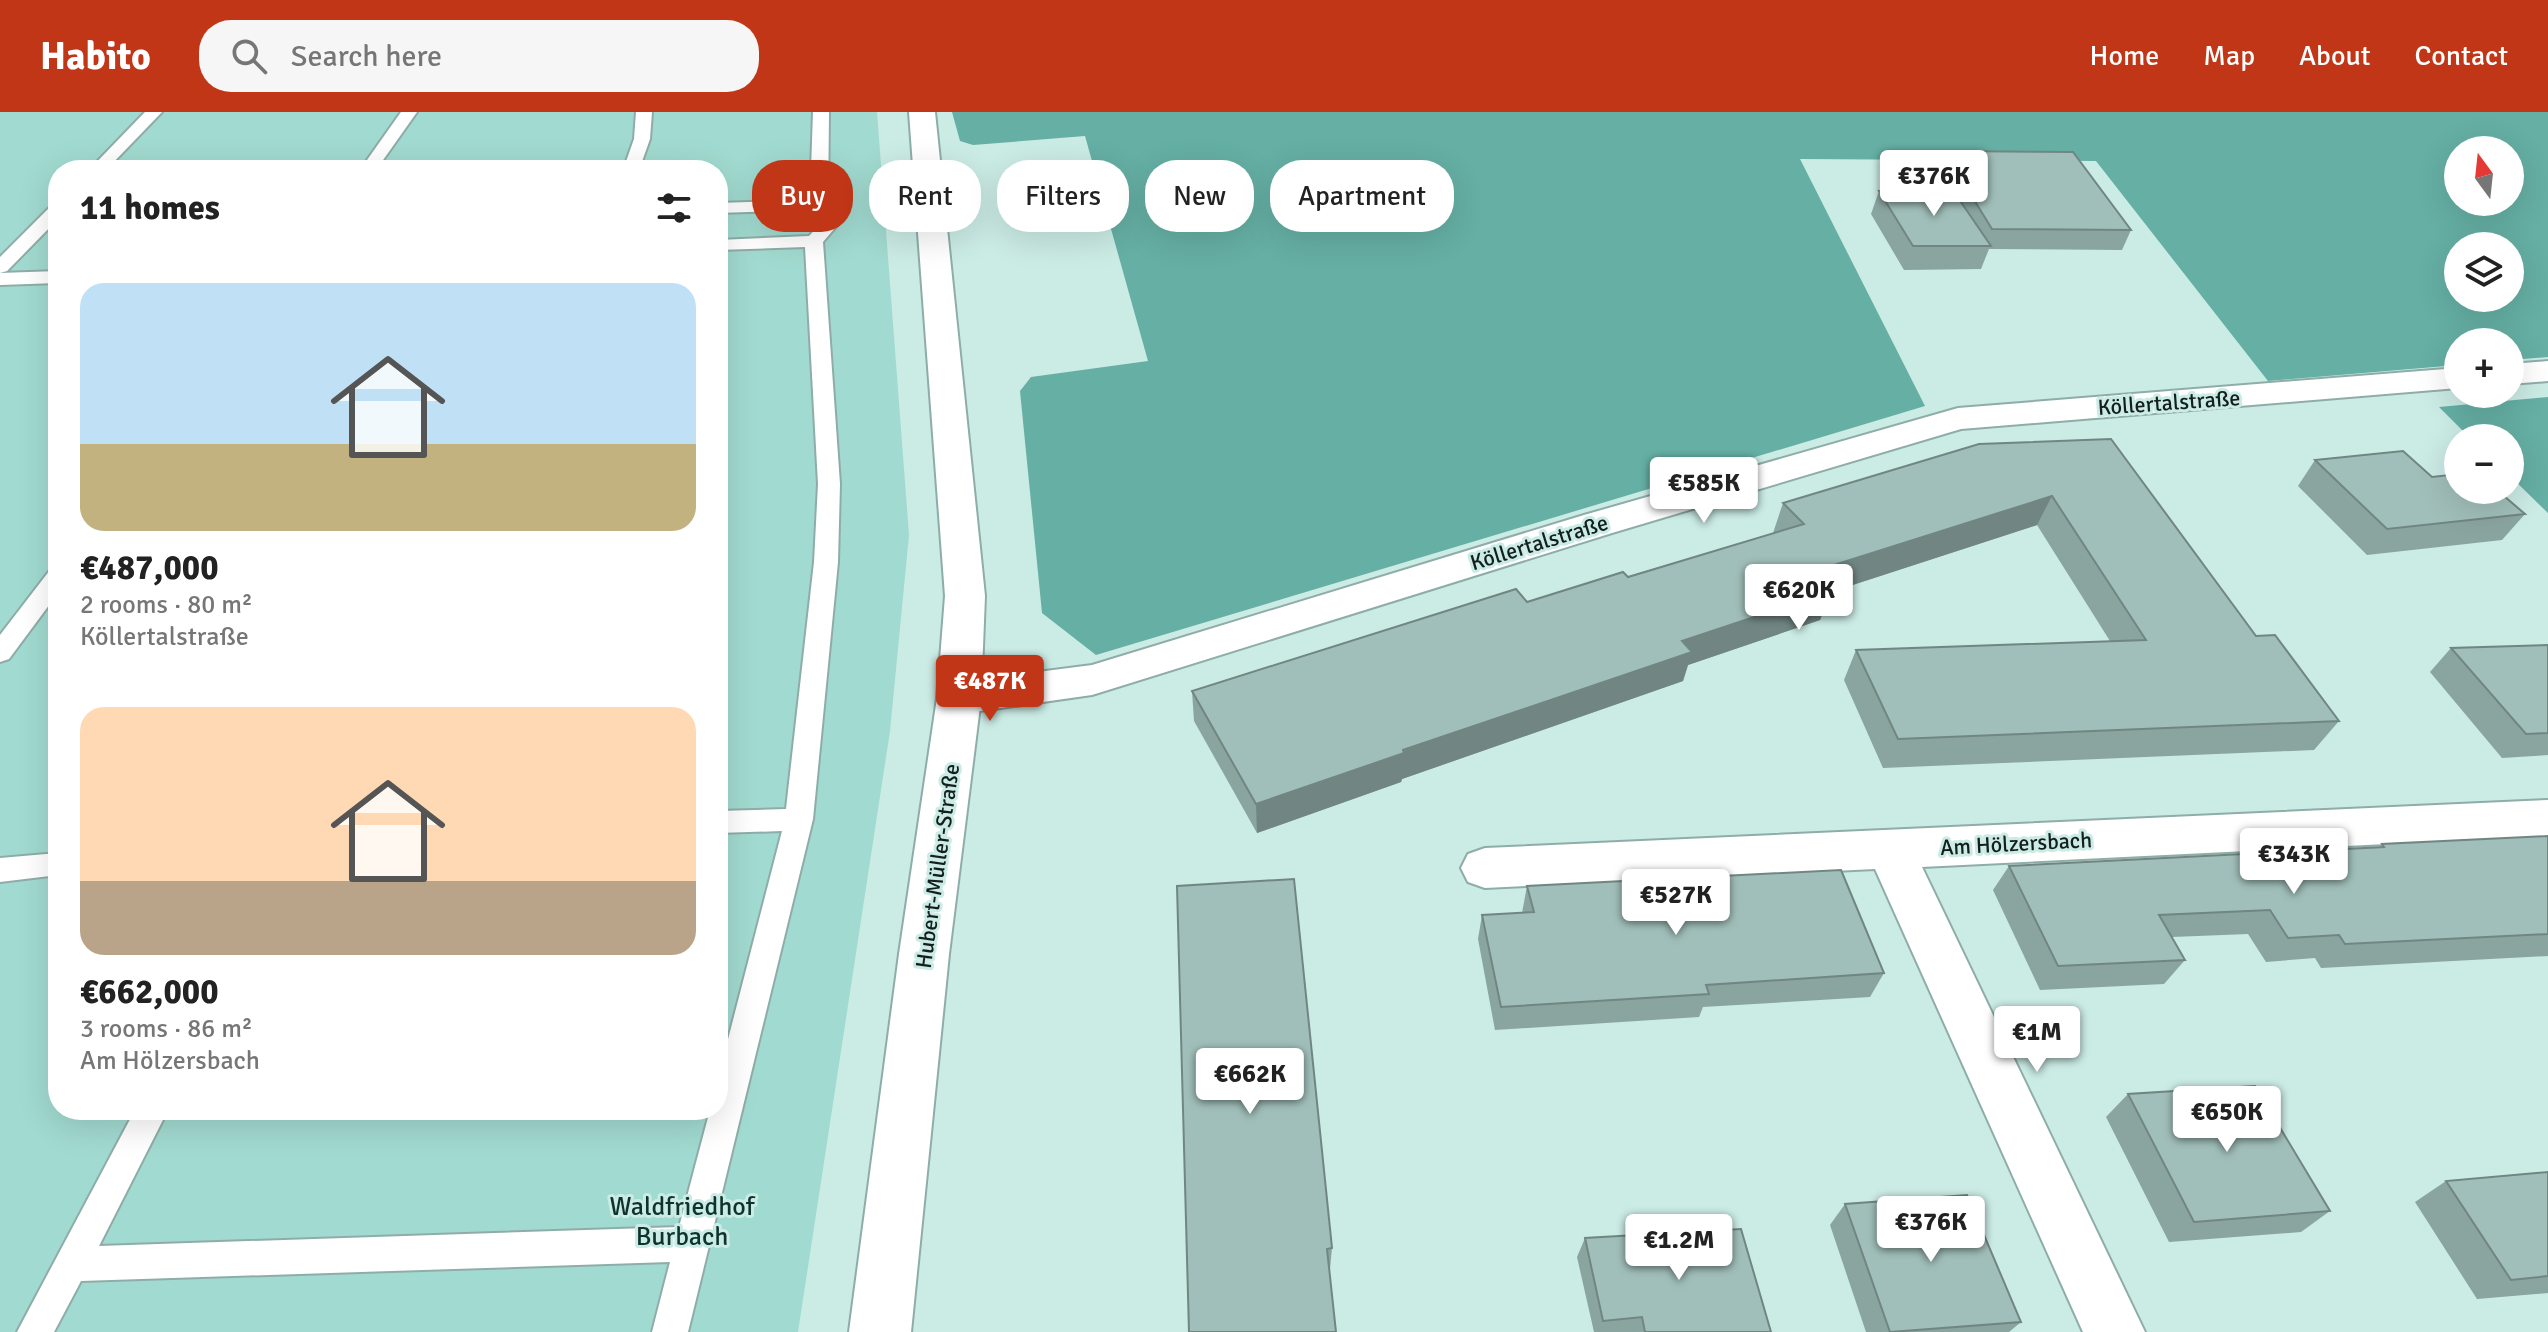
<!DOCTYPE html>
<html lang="en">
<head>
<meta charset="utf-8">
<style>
  :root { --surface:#fff; --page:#f6f6f6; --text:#222; --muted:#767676; --accent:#c03617 }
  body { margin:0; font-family:Signika,sans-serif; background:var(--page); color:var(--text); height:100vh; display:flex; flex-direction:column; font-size:30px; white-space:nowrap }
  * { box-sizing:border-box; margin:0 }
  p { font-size:26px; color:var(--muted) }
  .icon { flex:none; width:44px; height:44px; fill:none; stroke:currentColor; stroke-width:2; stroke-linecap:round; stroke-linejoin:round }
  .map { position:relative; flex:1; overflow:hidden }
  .panel { position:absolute; left:48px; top:48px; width:680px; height:960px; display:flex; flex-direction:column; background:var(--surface); border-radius:32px; box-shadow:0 8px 32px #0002 }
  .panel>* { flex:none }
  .hud { position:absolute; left:752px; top:48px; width:760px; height:72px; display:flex; gap:16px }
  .needle { width:52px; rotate:345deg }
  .fabs { position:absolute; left:2444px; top:24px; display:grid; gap:16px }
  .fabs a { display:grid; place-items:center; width:80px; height:80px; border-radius:50%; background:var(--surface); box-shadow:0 8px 32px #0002; font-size:40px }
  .price { position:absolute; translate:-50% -68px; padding:0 18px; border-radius:8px; background:#fff; color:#222; font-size:26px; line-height:52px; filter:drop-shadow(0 2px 4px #0008) }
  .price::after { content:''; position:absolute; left:50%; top:48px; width:24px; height:18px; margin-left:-12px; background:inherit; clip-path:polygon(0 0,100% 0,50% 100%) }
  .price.on { background:var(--accent); color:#fff }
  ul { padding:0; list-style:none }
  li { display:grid; align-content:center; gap:16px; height:424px; padding:0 32px }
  li span { display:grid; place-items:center; height:248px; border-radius:24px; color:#555 }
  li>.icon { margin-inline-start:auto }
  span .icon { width:144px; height:144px; fill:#fffc; stroke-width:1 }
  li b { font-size:34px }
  h2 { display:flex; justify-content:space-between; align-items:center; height:96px; padding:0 32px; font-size:34px }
  .tag { padding:0 28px; border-radius:32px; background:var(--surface); box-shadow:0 8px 32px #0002; font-size:28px; line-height:72px }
  .tag.on { background:var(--accent); color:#fff }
  header { display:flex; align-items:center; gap:48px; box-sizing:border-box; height:112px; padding:0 40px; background:var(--accent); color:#fff }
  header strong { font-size:38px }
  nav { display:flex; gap:44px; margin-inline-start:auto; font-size:28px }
  .search { width:560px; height:72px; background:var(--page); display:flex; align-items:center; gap:20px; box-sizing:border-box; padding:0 28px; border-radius:32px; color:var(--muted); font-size:30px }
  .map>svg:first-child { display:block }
</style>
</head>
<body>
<header>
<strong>Habito</strong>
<div class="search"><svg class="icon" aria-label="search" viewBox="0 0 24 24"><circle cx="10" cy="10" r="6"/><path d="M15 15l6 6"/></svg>Search here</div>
<nav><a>Home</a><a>Map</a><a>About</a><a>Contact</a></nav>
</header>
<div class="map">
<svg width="2548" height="1220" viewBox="0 0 2548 1220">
  <rect width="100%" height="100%" fill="#cbebe5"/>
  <!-- green -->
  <path fill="#a1dad0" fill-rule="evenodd" d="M0,0h877l32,423 -19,196 -92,601h-798zM58,58h660v940h-660z"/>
  <!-- forest -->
  <path fill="#65afa4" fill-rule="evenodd" d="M952,0h1596v245l-38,3v-18h-52v23l-190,16 -172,-220 -296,-2 125,247 -829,249 -54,-42 -22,-222 11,-14 117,-16 -63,-225 -112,9 -13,-4zM2458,38h52v52h-52zM2458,134h52v52h-52z
    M2548,285v116l-38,-37v-38h-40l-31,-31z"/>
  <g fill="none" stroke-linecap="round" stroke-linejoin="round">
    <defs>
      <path id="service" d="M145,0h17l-56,58h-17z
        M401,0h16l-41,58h-16z
        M636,0h16l-2,27 -11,31h-16l11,-31z
        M813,0h16l-1,92 13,17 -18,21 17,242 -2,78 -25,257 -125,513h-36l18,-70 -589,19 -27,51h-37l118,-222h33l-69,136 580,-19 31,-117h8v-32l64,-247 -64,2v-22l68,-2 28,-247 4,-78 -13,-237 -87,3v-10l91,-4 14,-15 -9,-11 -96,3v-10l92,-3z
        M58,92v15l-51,52 -7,2v-16l52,-52z
        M58,159v12l-58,2v-12z
        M58,456v25l-49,66 -9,3v-27l50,-65z
        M58,741v22l-58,7v-24z"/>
      <path id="minor" d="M2548,249v20l-38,3v-20z
        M2458,256v20l-497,41 -349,104 -520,162 -133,19 -15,-5 -7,-11 7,-11 15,-5 133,-17 492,-150 374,-107z
        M2548,688v36l-626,31 223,465h-62l-208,-463 -390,19 -17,-6 -7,-14 7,-14 17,-6z"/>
      <path id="secondary" d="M909,0h26l50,484 -4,102 -32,256 -38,378h-62l50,-378 38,-256 8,-102z"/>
    </defs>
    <!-- service casing -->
    <use href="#service" stroke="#8fada8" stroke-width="4"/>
    <!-- minor casing -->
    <use href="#minor" stroke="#8fada8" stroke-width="4"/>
    <!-- secondary casing -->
    <use href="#secondary" stroke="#8fada8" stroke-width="4"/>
    <!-- service -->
    <use href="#service" fill="#fff" fill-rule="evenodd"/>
    <!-- minor -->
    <use href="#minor" fill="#fff" fill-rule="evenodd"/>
    <!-- secondary -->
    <use href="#secondary" fill="#fff" fill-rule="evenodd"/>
  </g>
  <!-- wall -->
  <path fill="#8aa4a0" d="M1944,39l187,79 -9,20 -133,-1 -8,20 -77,1 -33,-56 8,-23 69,-2 -11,-19z
    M1979,332l277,192 83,85 -25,29 -431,18 -39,-88 12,-30 254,-9 -73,-116 -206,67 -11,28 -132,45 -5,16 -281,98 -1,3 -144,51 -63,-112 -2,-30 335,-89 101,-25 145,-44 10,-30z
    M2315,348l117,17 93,37 -23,26 -135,15 -69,-69z
    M2548,533v110l-46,3 -72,-86 21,-24z
    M2548,724v120l-227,12 -6,-10 -49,4 -18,-28 -76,3 13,23 -21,24 -124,6 -47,-100 16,-24 370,-18 3,-4z
    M1177,774l155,362 -2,21z
    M1527,774l357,87 -14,24 -167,10 -4,10 -204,13 -17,-91 4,-24 40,-2z
    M2128,982l202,117 -29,21 -132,10 -63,-125z
    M2548,1060v121l-71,6 -62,-97 31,-21z
    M1845,1092l176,118 -12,10h-143l-36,-107z
    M1585,1126l186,94h-177l-17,-75z"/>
  <!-- shaded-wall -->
  <path fill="#718682" d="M2052,384l-15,29 -206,67 -11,28 -132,45 -5,16 -281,98 -1,3 -144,51 -1,-29 147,-54 279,-109 130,-69z"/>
  <!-- building -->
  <path fill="#a1bfba" stroke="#718682" stroke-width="2" d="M1944,39l129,1 58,78 -139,-1z
    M1952,77l39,57h-78l-34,-55z
    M2111,327l145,197 19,-1 64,86 -441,18 -42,-89 290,-10 -94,-144 -240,76 20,19 -150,50 10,11 -289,98 1,3 -148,51 -64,-113 324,-102 11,13 96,-30 5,5 176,-53 -21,-21 196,-59z
    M2403,339l29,26 26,-3v16h39l28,24 -138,15 -72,-69z
    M2548,533v88l-22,1 -75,-86z
    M2548,724v98l-203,10 -6,-9 -51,3 -18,-28 -111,5 26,45 -127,6 -49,-100 375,-19 -2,-3z
    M1841,758l43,103 -178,12 3,9 -208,13 -19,-92 52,-3 -7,-26z
    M1294,767l38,369 -5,1 9,83h-147l-12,-446z
    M2255,974l75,125 -136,11 -66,-128z
    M2548,1060v104l-37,4 -65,-99z
    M1967,1083l54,127 -131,10 -45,-128z
    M1741,1117l30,103h-126l-3,-15 -39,4 -18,-83z"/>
  <g text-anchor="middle" stroke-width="6" stroke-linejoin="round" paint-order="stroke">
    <!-- street labels -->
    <g font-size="22" fill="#141f1d" stroke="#cbebe5">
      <text transform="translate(2169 290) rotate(-4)" y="8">Köllertalstraße</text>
      <text transform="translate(1539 430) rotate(-17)" y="8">Köllertalstraße</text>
      <text transform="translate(2016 731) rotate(-3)" y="8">Am Hölzersbach</text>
      <text transform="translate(937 754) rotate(-82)" y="8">Hubert-Müller-Straße</text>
    </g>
    <!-- near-park labels -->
    <g font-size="26" fill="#0e332f" stroke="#cbebe5">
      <text x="682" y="1103">Waldfriedhof<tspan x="682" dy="30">Burbach</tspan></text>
    </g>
  </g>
</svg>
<div class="fabs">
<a><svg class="needle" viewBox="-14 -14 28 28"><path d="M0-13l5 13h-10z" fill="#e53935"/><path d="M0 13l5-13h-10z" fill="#767676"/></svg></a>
<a><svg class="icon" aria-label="layers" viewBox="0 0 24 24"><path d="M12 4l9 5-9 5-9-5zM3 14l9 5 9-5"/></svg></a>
<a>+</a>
<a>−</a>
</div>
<b class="price" style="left:1934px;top:106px">€376K</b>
<b class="price" style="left:1704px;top:413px">€585K</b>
<b class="price" style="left:1799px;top:520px">€620K</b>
<b class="price on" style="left:990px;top:611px">€487K</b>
<b class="price" style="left:2294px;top:784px">€343K</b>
<b class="price" style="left:1676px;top:825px">€527K</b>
<b class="price" style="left:2037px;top:962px">€1M</b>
<b class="price" style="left:1250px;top:1004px">€662K</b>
<b class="price" style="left:2227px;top:1042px">€650K</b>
<b class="price" style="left:1931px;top:1152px">€376K</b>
<b class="price" style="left:1679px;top:1170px">€1.2M</b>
<div class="hud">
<a class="tag on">Buy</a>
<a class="tag">Rent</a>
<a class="tag">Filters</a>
<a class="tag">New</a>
<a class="tag">Apartment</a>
</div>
<section class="panel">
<h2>11 homes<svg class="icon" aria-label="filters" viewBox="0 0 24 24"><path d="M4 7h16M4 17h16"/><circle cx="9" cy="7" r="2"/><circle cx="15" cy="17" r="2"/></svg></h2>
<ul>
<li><span style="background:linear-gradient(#bfe0f5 65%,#c2b280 0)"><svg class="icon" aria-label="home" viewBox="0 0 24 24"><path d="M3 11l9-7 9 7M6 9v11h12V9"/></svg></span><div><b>€487,000</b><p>2 rooms · 80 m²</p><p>Köllertalstraße</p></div></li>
<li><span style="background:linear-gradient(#ffd9b3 70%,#b9a48a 0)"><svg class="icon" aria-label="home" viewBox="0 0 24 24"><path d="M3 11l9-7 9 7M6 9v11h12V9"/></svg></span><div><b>€662,000</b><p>3 rooms · 86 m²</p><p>Am Hölzersbach</p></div></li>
</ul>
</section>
</div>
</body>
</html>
